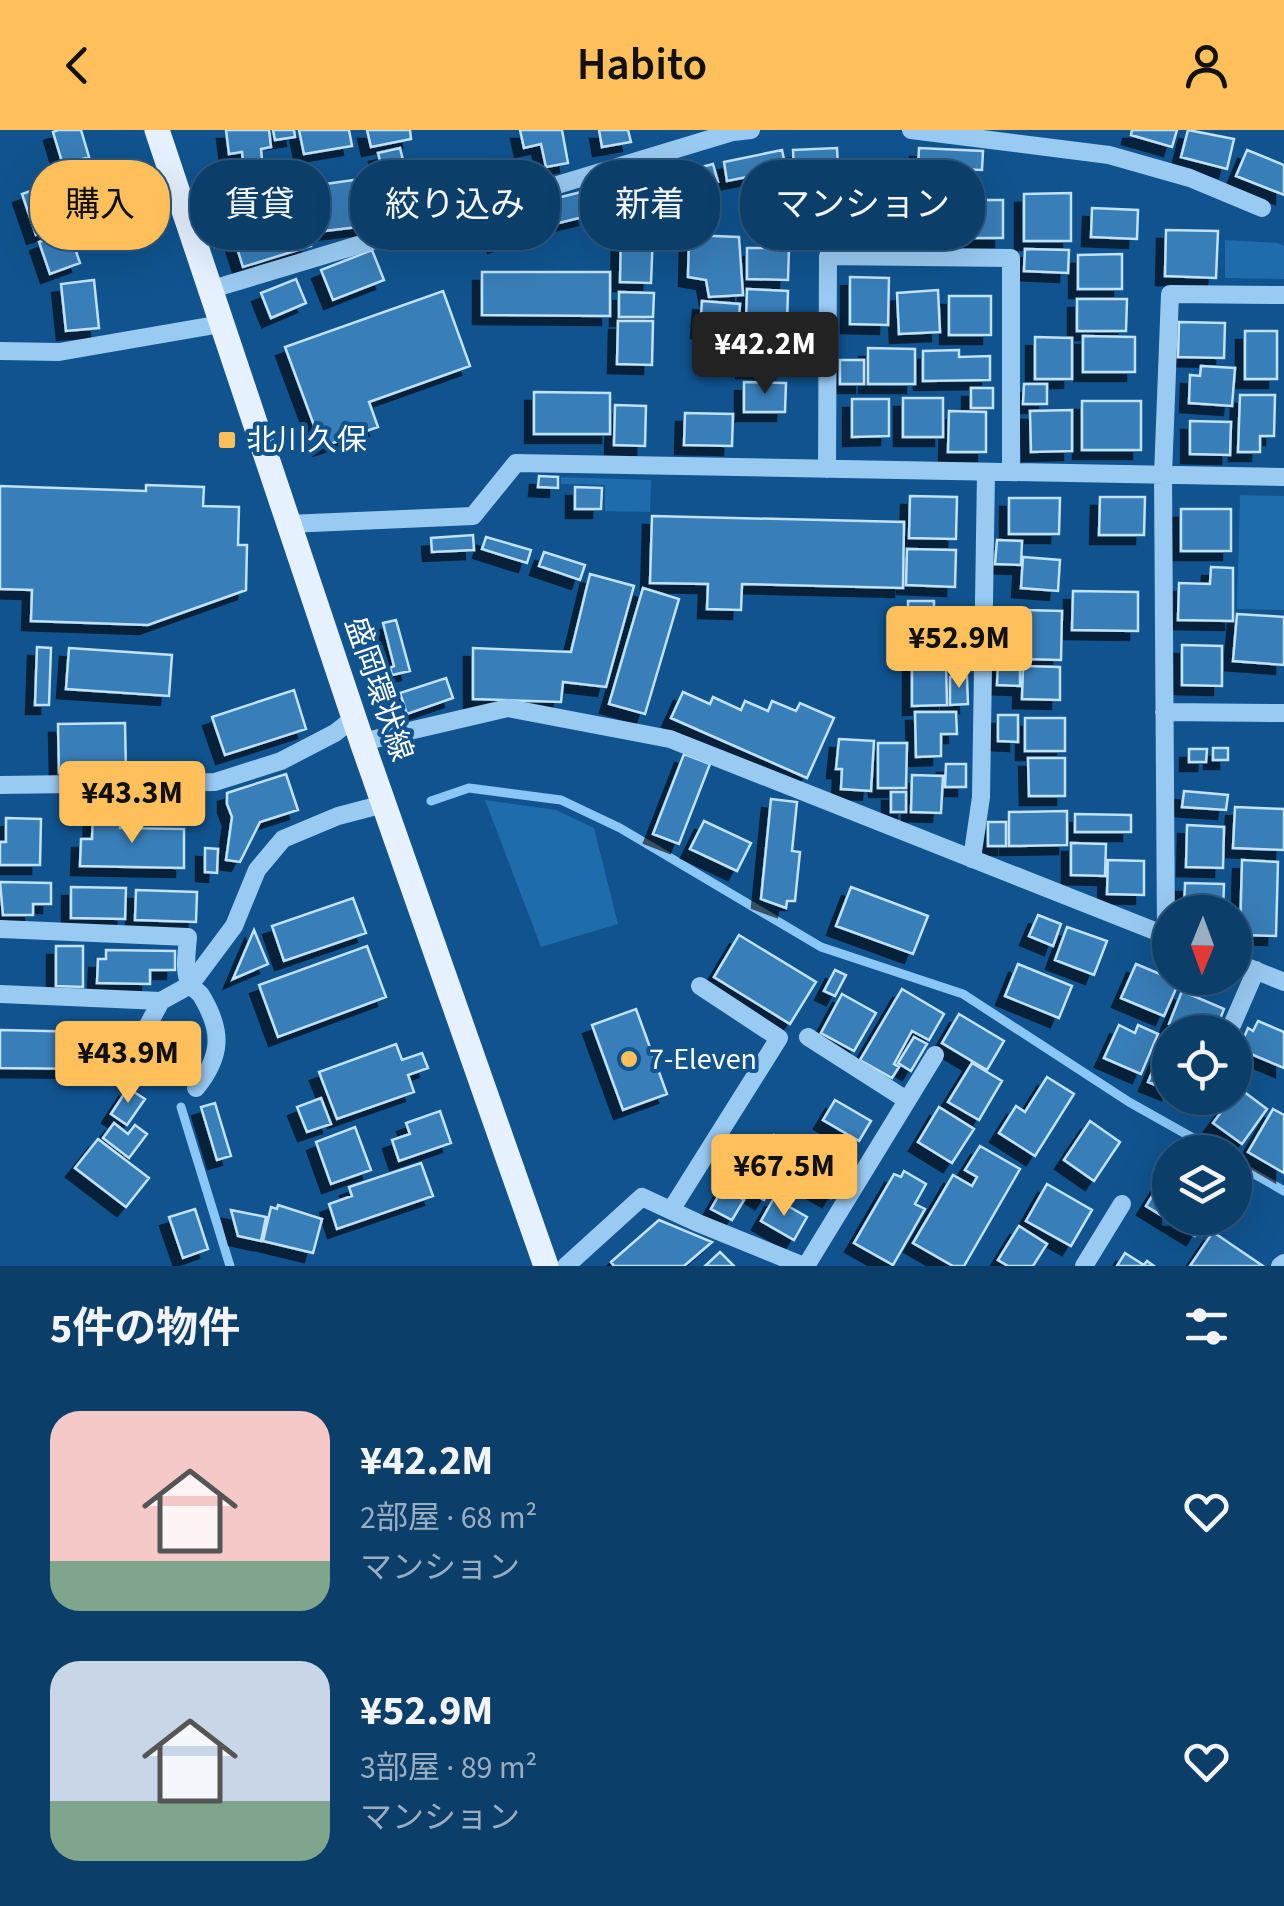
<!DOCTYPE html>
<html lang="ja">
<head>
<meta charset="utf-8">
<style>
  :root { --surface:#0c3e6a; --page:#1a4972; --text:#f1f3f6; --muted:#9aaec1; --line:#2c577e; --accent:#ffc05b }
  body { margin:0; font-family:"Source Sans 3","Noto Sans JP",sans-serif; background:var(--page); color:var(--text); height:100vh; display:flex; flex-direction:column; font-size:38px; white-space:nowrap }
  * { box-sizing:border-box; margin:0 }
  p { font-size:32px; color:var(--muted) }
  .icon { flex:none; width:55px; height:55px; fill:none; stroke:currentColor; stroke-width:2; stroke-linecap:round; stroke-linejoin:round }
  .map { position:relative; height:1136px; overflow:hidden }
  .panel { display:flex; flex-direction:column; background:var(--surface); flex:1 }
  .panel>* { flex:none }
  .top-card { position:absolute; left:30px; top:30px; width:1225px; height:90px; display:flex; gap:20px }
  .needle { width:65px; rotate:181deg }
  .fabs { position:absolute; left:1152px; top:765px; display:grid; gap:20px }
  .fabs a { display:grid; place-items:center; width:100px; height:100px; border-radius:50%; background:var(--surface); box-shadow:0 10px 40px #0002,0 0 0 2px var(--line); font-size:50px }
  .price { position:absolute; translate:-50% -85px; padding:0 22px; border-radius:10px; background:var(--accent); color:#111; font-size:32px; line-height:65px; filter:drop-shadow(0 2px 5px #0008) }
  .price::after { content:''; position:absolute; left:50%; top:60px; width:30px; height:22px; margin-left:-15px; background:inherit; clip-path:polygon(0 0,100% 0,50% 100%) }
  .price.current { background:#222; color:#fff }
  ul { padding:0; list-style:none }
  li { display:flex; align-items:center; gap:30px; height:250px; padding:0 50px }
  li span { display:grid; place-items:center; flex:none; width:280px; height:200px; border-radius:30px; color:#555 }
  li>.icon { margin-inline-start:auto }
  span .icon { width:120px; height:120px; fill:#fffc; stroke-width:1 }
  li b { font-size:42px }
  h2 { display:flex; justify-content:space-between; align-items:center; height:120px; padding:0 50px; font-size:42px }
  .pill { padding:0 35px; border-radius:40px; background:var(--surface); box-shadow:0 10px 40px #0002,0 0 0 2px var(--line); font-size:35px; line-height:90px }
  .pill.current { background:var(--accent); color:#111 }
  header { display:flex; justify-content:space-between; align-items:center; height:130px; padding:0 50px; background:var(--accent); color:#111; font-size:45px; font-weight:600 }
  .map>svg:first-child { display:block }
</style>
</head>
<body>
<header><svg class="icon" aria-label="back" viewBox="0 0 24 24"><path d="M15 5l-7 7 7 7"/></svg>Habito<svg class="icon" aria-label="person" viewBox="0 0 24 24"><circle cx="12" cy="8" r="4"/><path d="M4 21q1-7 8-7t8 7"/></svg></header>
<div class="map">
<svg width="1284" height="1136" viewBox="0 0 1284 1136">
  <defs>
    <filter id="shadow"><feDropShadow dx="-9" dy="9" stdDeviation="0" flood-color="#0009"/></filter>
  </defs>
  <rect width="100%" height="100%" fill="#10538e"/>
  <!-- green -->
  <path fill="#1f6cac" d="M1225,110l53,3 6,3v33l-59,-1z
    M561,347l90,3 -1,32 -45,-1v-26l-44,-1z
    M1240,365l44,1v114l-47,-1z
    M485,670l71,10 38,18 24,96 -77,23z"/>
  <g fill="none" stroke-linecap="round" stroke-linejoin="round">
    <!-- stream -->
    <path stroke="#8ac7f6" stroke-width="9" d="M431,671l38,-13 92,12 59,28 201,119 142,47 166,108 89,50
      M181,977l49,159
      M1235,1033l49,28"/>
  </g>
  <!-- building -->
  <path fill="#387eb8" stroke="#c0e2fd" stroke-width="2.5" filter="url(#shadow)" d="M58,0h23l8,27 -26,8 -10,-33z
    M226,0h43l2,17 -10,2 1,10 -19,2 -1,-9 -13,2z
    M273,0h21l1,7 -20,3z
    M299,0h50l3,16 -48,8z
    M367,0h43l1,9 -40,8z
    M520,0h42l6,33 -22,4 -5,-23 -17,4z
    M599,0h29l3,12 -29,5z
    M1132,0h45l-5,17 -41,-12z
    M1188,0l46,9 -7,30 -46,-12z
    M400,18l14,57 -22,5 -14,-57z
    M837,18l1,19 -44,3 -1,-20z
    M919,18l64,3 -1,19 -64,-2z
    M782,20l4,19 -59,12 -3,-19z
    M1247,20l37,15v30l-48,-19z
    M453,32l10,37 -36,9 -10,-37z
    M713,34l5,18 -51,14 -5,-19z
    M73,46l14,41 -51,18 -14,-41z
    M361,49l6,47 -43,5 -6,-46z
    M640,54l5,17 -47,13 -4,-18z
    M847,61l34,1v41h-35z
    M581,62l6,24 -28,7 -6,-24z
    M1071,63v48h-47v-47z
    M295,65l16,51 -68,21 -16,-51z
    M904,67h38l1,38 -39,1z
    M966,70h37v38h-37z
    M543,73l8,21 -54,20 -8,-21z
    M1092,78l46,2 -1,29 -46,-2z
    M1166,100l52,1 -2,47 -51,-2z
    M69,101l11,32 -30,11 -11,-32z
    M621,102l32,1 -2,50 -31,-1z
    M689,105l50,2 4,58 -34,2 -3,-17 -18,-3z
    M747,118h42l-1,32 -41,-1z
    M1025,119l44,1 -1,23 -44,-2z
    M372,120l12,30 -51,20 -12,-30z
    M1122,124v35h-44v-34z
    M482,142h128v44l-128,-1z
    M850,147l39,1 -1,47 -38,-1z
    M296,149l10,24 -35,15 -10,-25z
    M94,150l5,48 -33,3 -5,-47z
    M747,159l41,2 -1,32 -41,-2z
    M938,160l2,42 -41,2 -2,-41z
    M443,161l27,75 -101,36 9,25 -56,20 -37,-100z
    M619,162l35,1 -1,24h-34z
    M949,166h42v39h-42z
    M1077,169h50l-1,32h-49z
    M702,171l38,3 -2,28 -38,-3z
    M618,191h35l-1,44 -35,-1z
    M1179,192l46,1 -1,35 -46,-1z
    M1245,201h32v48h-32z
    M1083,206l52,1v35h-52z
    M1035,207l37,1v41h-37z
    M745,211h39v29l-39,-1z
    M868,218l47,1v35h-47z
    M959,220v7l31,-1v24l-67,1v-30z
    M840,230h24v24h-24z
    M1201,236l34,2 -3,38 -43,-3 1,-28 10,1z
    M744,252l42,1 -1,29h-41z
    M1024,254h23v20h-24z
    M971,258h22v20h-22z
    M534,262l76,1v41h-76z
    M1240,265h35l-1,41h-14v16h-22z
    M903,268h40v39h-40z
    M852,269h37v37l-37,1z
    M1082,271h59v49h-59z
    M615,275l31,1 -1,40 -31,-1z
    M1072,280v41l-41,1 -1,-41z
    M949,281l37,1v40h-38z
    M685,283l48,1 -1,32 -48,-1z
    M1190,291l41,1 -1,33 -40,-1z
    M539,346l19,1v11l-20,-1z
    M146,355l58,2 -1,19 36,1 -1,38h9l-1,45 -98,35 -117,-4 1,-31 -32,-1v-103l146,5z
    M575,357l27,1 -1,21h-26z
    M910,366l47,1 -1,42 -47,-1z
    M1100,367h45l-1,38h-45z
    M1009,368h51l-1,36h-50z
    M1181,379h50v42h-50z
    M652,386l252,6 -1,66 -161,-4 -1,26 -34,-1 1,-25 -58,-1z
    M473,405l1,15 -42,2 -1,-14z
    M486,407l45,13 -4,13 -45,-14z
    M997,410l25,1 -1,24 -26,-1z
    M907,419l49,1 -1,37 -49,-2z
    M544,422l41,13 -5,15 -41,-14z
    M1023,427l37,3 -2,31 -37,-3z
    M1211,437l22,1v53l-55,-1 1,-37 31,1z
    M590,444l44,12 -28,101 -43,-5 -2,20 -88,-3v-51l98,4z
    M643,458l36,11 -34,115 -36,-10z
    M1073,461l65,1v39l-66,-1z
    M908,471h26v11h13l-1,33 -38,-1z
    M1024,480l38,1 -1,49 -39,-1z
    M1237,484l47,3v48l-51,-4z
    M396,490l14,51 -18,4 -2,-7 4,-2 -11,-43z
    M1182,515l40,1v40l-40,-1z
    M37,517l14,1 -2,57h-14z
    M69,518l103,7 -3,41 -103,-7z
    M998,531l22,1v24l-23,-1z
    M946,532l1,43 -35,1v-43z
    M1023,536l37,1v33l-38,-1z
    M950,547h17l1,27 -18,1z
    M446,548l7,20 -46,16 -7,-21z
    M294,560l12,39 -81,26 -13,-38z
    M683,562l27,12 3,-7 28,13 4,-9 23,10 4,-10 24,10 4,-8 34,15 -27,60 -136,-60z
    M915,582h41l1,22h-16v22l-25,1z
    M998,585h20v27l-20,-1z
    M1025,588h40v33h-40z
    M125,593l1,49 -67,1 -1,-49z
    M839,609l35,2 -3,50 -30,-2 1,-20h-6z
    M878,613h29l-1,45h-28z
    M1213,618h15v12h-15z
    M1189,619h18l-1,13h-17z
    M684,624l26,10 -31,80 -26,-10z
    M1028,628h37v38h-36z
    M946,634h20v23h-21z
    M286,644l12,36 -38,12 -20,40 -14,-2 6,-43 -5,-13v-11z
    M912,645l31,1 -2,37 -30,-1z
    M1184,661l44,4 -2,15 -44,-3z
    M891,662h15v20h-15z
    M771,669l26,3 -5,49 8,1 -5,49h-8l-1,7 -25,-9z
    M1235,677l49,2v41l-51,-2z
    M1067,681v34l-58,1v-34z
    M93,684h27v14l64,1v39l-104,-2 1,-27h11z
    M1075,684l56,1v17h-56z
    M6,688l35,1 -1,46h-40v-23h6z
    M704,691l47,22 -14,28 -47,-22z
    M988,692h18v24h-18z
    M1187,695l37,2 -1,41 -37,-1z
    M1071,713l35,1 -1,32 -34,-1z
    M205,718l13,1 -1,24 -12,-1z
    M1108,730l36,1v34l-37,-1z
    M1242,730l36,2 -2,74 -36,-1z
    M0,752l51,1v21h-18v11h-30z
    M1185,753l39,1 -1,28h-39z
    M71,757l55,1 -1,31 -54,-1z
    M851,757l77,29 -15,38 -77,-28z
    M136,760l61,2 -1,30 -61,-2z
    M353,768l13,35 -82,28 -12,-35z
    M1038,785l23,9 -8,22 -24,-10z
    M1067,797l40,14 -13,34 -39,-15z
    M254,800l14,34 -35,15z
    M739,805l77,47 -26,42 -76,-47z
    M56,816h27v41l-27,-1z
    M367,816l19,51 -108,40 -19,-52z
    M106,820l69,1v19h-25v14l-53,-1 1,-24h8z
    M1018,834l54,22 -13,32 -54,-22z
    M1136,834l43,18 -15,34 -43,-18z
    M835,840l11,5 -11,21 -11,-5z
    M902,859l42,25 -15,26 -17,-9 -18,33 5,3 -7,11 -32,-18z
    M1182,861l42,18 -9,23h-25l-21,-8z
    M842,864l34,19 -22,38 -33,-18z
    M636,879l31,85 -44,16 -31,-85z
    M959,884l45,27 -17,29 -45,-27z
    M1258,891l26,11v36l-45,-19 9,-21 5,3z
    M1119,895l16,8 3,-8 20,9 -17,40 -37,-16z
    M0,900l91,2v37l-91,-1z
    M914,907l13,7 -16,27 -13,-8z
    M396,914l6,16 20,-7 6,15 -20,7 6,17 -77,27 -18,-47z
    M1160,923l10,4v34l-22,-9z
    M972,933l30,18 -23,39 -31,-18z
    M1047,947l27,17 -39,62 -36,-23 17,-27 9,6z
    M128,958l17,11 -18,26 -16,-11z
    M1239,958l28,21 -25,35 -29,-21z
    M321,968l10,26 -24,8 -10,-25z
    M835,970l36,21 -12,20 -36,-21z
    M215,973l16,53 -14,4 -16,-53z
    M939,977l35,22 -22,34 -34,-21z
    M1273,979l11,6v58l-36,-21z
    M440,981l11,32 -52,18 -7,-21 18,-6 -4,-11z
    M1090,991l30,21 -26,39 -30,-21z
    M114,993l14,11 7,-9 12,9 -18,24 -26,-20z
    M355,997l16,43 -40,14 -15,-42z
    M774,1005l22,13 -32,52 -33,-20 25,-39 11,6z
    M98,1009l51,39 -23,29 -51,-39z
    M980,1016l40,23 -56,97h-11l-40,-23 40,-68 19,11 5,-9 -12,-7z
    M803,1022l41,24 -13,22 -41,-24z
    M421,1033l12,33 -96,33 -8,-25 23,-8 -3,-9z
    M1168,1040l2,48h36l-11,18 -49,-30z
    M904,1041l22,13 -11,20 10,5 -32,56 -39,-22 40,-69 7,3z
    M1047,1054l45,26 -21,36 -45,-25z
    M723,1058l21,12 -12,20 -21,-11z
    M774,1068l33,19 -13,23 -33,-19z
    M278,1075l44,14 -9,34 -50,-12 8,-34 6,2z
    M195,1079l13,40 -25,9 -14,-41z
    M231,1080l35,7 -5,24 -23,-5z
    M659,1090l53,22 -28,24h-70l-3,-4z
    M1019,1096l28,18 -14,22h-25l-10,-6z
    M1213,1102l50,34h-73z
    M720,1122l14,14h-29z
    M1125,1123l19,12 3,-4 7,5h-37z"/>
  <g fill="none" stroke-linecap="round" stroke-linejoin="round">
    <!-- minor -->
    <path stroke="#99caf2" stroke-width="18" d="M911,0l198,25 81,23 72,30
      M209,160l524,-158 18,-2
      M0,221l59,1 162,-28
      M827,339l1,-213 183,2v214
      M288,394l185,-8 43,-53 768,14
      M1164,582l120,1
      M362,612l146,-34 162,31 500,198
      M0,655l215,-3 66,-21 54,-28 19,-15
      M972,729l9,-62 5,-325
      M0,799l188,8c-1,14 -5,35 2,47 3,5 8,7 11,11 22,36 21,61 -5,93
      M1166,805l-3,-460 7,-181 114,1
      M1235,832l49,20
      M0,864l161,7 29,-16 44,-59 23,-56 26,-31 55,-23 46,-12
      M1229,902l27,-62
      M808,907l97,62
      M138,914l23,-43
      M671,1080l108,-172 -79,-52
      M566,1136l76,-69 56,26 106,43
      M806,1136l129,-211
      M1084,1136l38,-62
      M1280,1136l4,-3"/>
    <!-- major -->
    <path stroke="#e5f1ff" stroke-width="25" d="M157,0l205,612 184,524"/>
  </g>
  <!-- markers -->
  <g fill="#ffc05b" stroke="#10538e" stroke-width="4">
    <rect x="217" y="300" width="20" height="20" rx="5"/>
    <circle cx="629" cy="929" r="10"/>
  </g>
  <g text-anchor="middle" stroke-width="8" stroke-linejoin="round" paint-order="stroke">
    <!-- poi labels -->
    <g font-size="30" fill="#fff" stroke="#10538e" text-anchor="start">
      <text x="247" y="320">北川久保</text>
      <text x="649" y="939">7-Eleven</text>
    </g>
    <!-- street labels -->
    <g font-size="30" fill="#fff" stroke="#10538e">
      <text transform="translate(379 559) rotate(71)" y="10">盛岡環状線</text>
    </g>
  </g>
</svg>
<div class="fabs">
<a><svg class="needle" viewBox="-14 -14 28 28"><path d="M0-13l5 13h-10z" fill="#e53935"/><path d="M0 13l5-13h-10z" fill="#9aaec1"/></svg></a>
<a><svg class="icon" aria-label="locate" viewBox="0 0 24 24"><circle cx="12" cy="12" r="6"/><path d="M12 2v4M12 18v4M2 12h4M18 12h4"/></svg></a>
<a><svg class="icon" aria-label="layers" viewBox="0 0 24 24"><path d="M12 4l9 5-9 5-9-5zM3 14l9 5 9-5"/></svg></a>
</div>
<b class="price current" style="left:765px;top:267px">¥42.2M</b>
<b class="price" style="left:959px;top:561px">¥52.9M</b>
<b class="price" style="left:132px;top:716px">¥43.3M</b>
<b class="price" style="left:128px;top:976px">¥43.9M</b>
<b class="price" style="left:784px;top:1089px">¥67.5M</b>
<div class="top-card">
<a class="pill current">購入</a>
<a class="pill">賃貸</a>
<a class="pill">絞り込み</a>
<a class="pill">新着</a>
<a class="pill">マンション</a>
</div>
</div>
<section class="panel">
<h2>5件の物件<svg class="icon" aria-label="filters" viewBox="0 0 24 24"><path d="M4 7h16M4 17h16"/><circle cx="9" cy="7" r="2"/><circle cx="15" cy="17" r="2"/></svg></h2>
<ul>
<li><span style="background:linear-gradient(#f6c9c9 75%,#7fa58c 0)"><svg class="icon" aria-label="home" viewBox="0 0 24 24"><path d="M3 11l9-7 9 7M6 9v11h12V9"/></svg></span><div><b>¥42.2M</b><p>2部屋 · 68 m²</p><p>マンション</p></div><svg class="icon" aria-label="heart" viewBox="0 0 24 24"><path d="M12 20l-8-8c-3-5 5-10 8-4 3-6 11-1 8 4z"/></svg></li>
<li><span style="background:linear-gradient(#c9d6e8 70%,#7fa58c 0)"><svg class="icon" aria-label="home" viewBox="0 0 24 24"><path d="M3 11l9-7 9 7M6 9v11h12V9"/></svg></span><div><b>¥52.9M</b><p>3部屋 · 89 m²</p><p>マンション</p></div><svg class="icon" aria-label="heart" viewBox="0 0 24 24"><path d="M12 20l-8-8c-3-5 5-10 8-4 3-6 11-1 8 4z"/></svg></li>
</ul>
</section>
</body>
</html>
